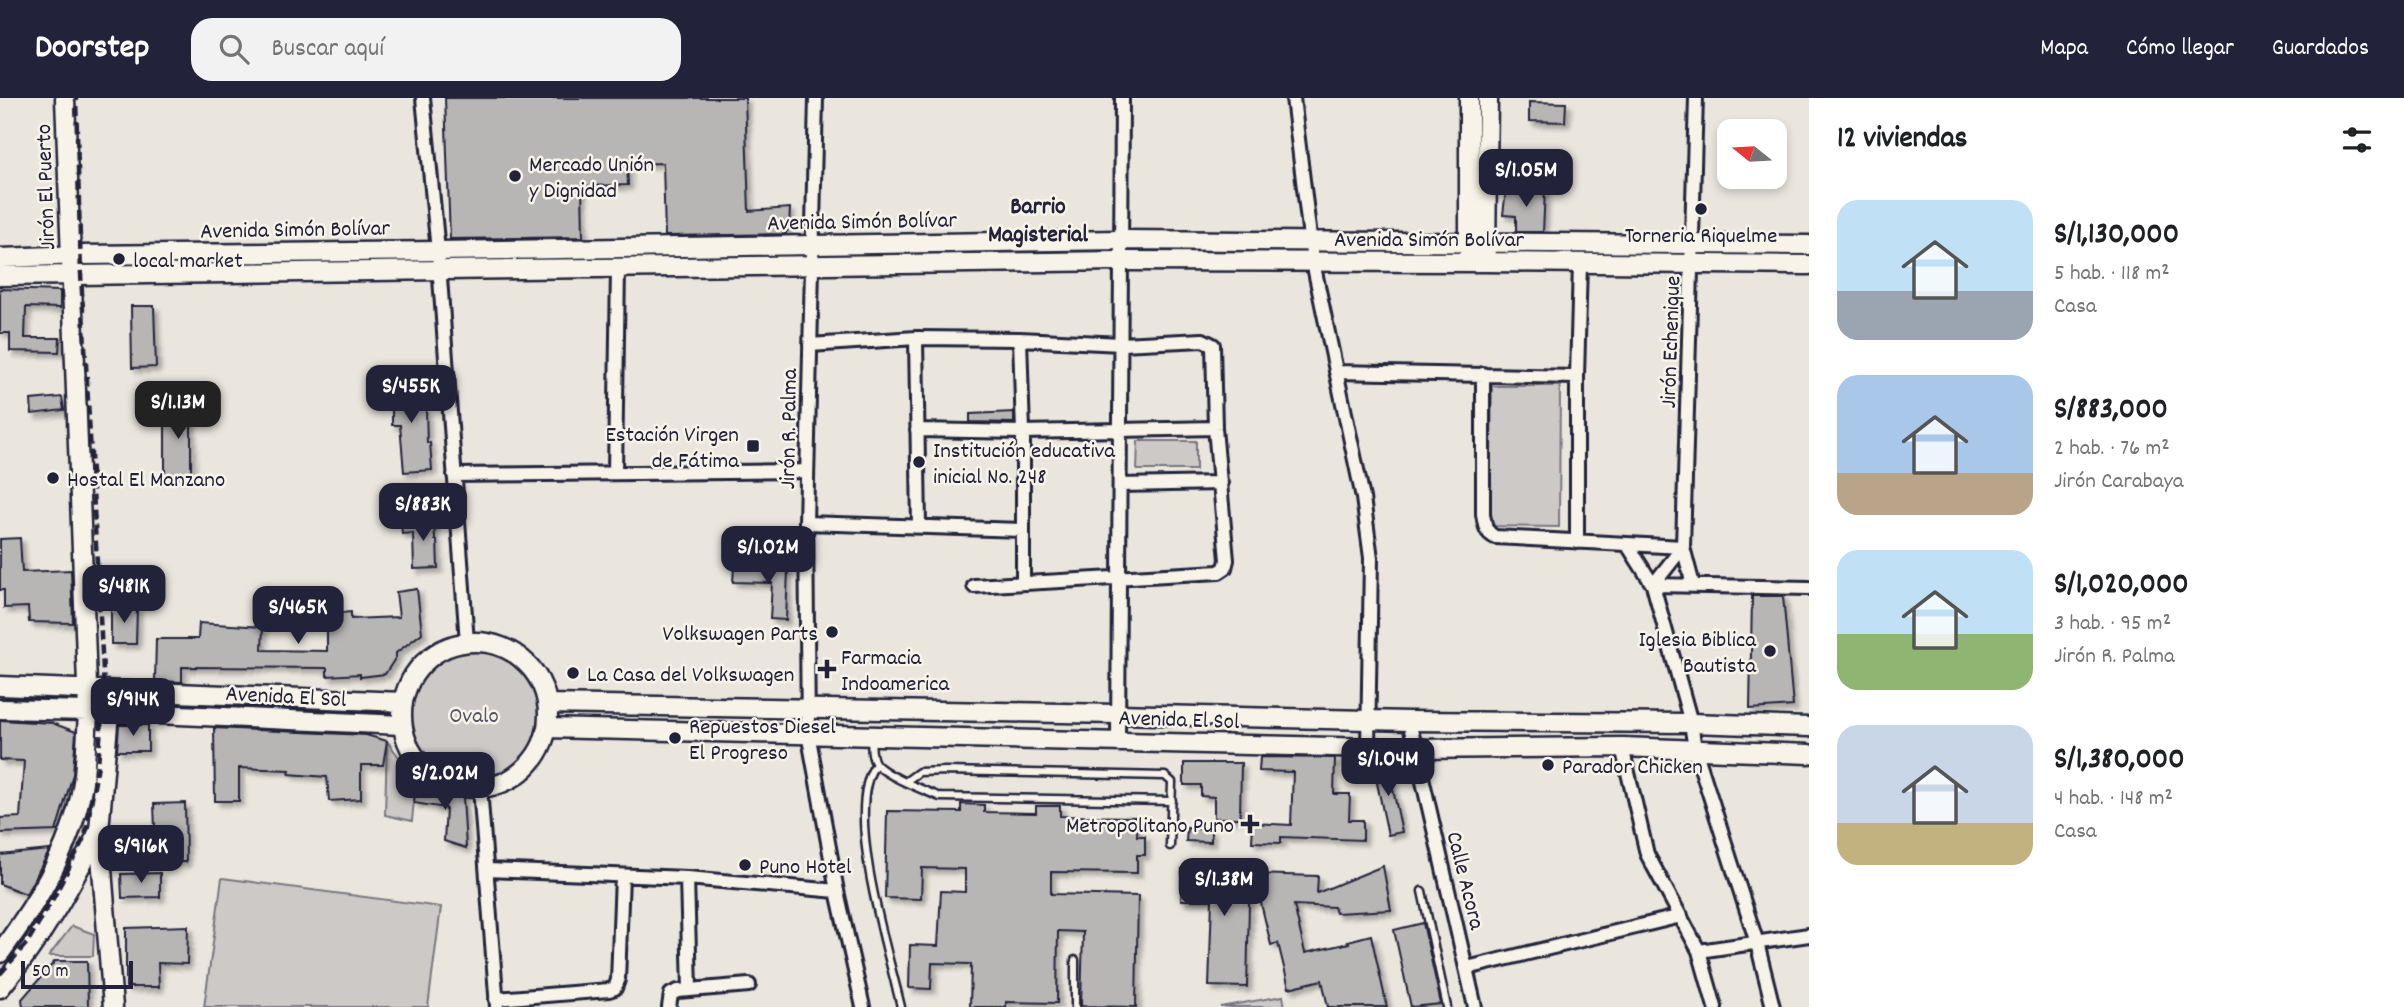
<!DOCTYPE html>
<html lang="es">
<head>
<meta charset="utf-8">
<style>
  :root { --surface:#fff; --page:#f2f2f2; --text:#202124; --muted:#757577; --accent:#22223b }
  body { margin:0; font-family:Dekko,sans-serif; background:var(--page); color:var(--text); height:100vh; display:flex; flex-direction:column; font-size:26px; white-space:nowrap }
  * { box-sizing:border-box; margin:0 }
  p { font-size:23px; color:var(--muted) }
  .icon { flex:none; width:38px; height:38px; fill:none; stroke:currentColor; stroke-width:2; stroke-linecap:round; stroke-linejoin:round }
  .map { position:relative; flex:1; overflow:hidden }
  .details { display:flex; flex-direction:column; background:var(--surface); width:595px }
  .details>* { flex:none }
  .needle { width:46px; rotate:288deg }
  .controls { position:absolute; left:1717px; top:21px; display:grid; gap:14px }
  .controls a { display:grid; place-items:center; width:70px; height:70px; border-radius:14px; background:var(--surface); box-shadow:0 4px 10px #0003; font-size:35px }
  .scale { position:absolute; left:21px; bottom:18px; width:112px; box-sizing:border-box; padding-left:7px; border:4px solid #22223b; border-top:0; font-size:19px; line-height:24px; white-space:nowrap; color:#22223b; -webkit-text-stroke:5px #f7f3e8; paint-order:stroke }
  .price { position:absolute; translate:-50% -60px; padding:0 16px; border-radius:14px; background:var(--accent); color:#fff; font-size:23px; line-height:46px; filter:drop-shadow(0 2px 4px #0008) }
  .price::after { content:''; position:absolute; left:50%; top:42px; width:21px; height:16px; margin-left:-10px; background:inherit; clip-path:polygon(0 0,100% 0,50% 100%) }
  .price.selected { background:#222; color:#fff }
  ul { padding:0; list-style:none }
  li { display:flex; align-items:center; gap:21px; height:175px; padding:0 28px }
  li span { display:grid; place-items:center; flex:none; width:196px; height:140px; border-radius:21px; color:#555 }
  li>.icon { margin-inline-start:auto }
  span .icon { width:84px; height:84px; fill:#fffc; stroke-width:1 }
  li b { font-size:30px }
  h2 { display:flex; justify-content:space-between; align-items:center; height:84px; padding:0 28px; font-size:30px }
  header { display:flex; align-items:center; gap:42px; box-sizing:border-box; height:98px; padding:0 35px; background:var(--accent); color:#fff }
  header strong { font-size:33px }
  nav { display:flex; gap:38px; margin-inline-start:auto; font-size:24px }
  .search { width:490px; height:63px; background:var(--page); display:flex; align-items:center; gap:18px; box-sizing:border-box; padding:0 24px; border-radius:21px; color:var(--muted); font-size:26px }
  main { display:flex; flex:1; min-height:0 }
  .map>svg:first-child { display:block }
</style>
</head>
<body>
<header>
<strong>Doorstep</strong>
<div class="search"><svg class="icon" aria-label="search" viewBox="0 0 24 24"><circle cx="10" cy="10" r="6"/><path d="M15 15l6 6"/></svg>Buscar aquí</div>
<nav><a>Mapa</a><a>Cómo llegar</a><a>Guardados</a></nav>
</header>
<main>
<div class="map">
<svg width="1809" height="909" viewBox="0 0 1809 909">
  <defs>
    <filter id="shadow"><feDropShadow dx="4.5" dy="4.5" stdDeviation="2" flood-color="#0004"/></filter>
  </defs>
  <rect width="100%" height="100%" fill="#eae6de"/>
  <filter id="ink" filterUnits="userSpaceOnUse"><feTurbulence type="fractalNoise" baseFrequency=".0143" numOctaves="2"/><feDisplacementMap in="SourceGraphic" scale="14" xChannelSelector="R" yChannelSelector="G"/><feConvolveMatrix kernelMatrix="1 2 1 2 8 2 1 2 1" color-interpolation-filters="sRGB"/></filter>
  <g filter="url(#ink)">
    <!-- green -->
    <path fill="#cdc9c6" stroke="#787680" stroke-width="2" d="M1492,288h68l-1,141 -69,-1z
      M1138,343h58v29h-59z
      M410 616a65 65 0 1 1 130 0a65 65 0 1 1-130 0Z
      M387,643l29,39 -4,41 -27,-6z
      M222,780l219,29 -13,100h-224z
      M72,828l22,8 -1,22h-44z
      M1283,898l2,11h-65z"/>
    <!-- building -->
    <path fill="#b8b6b5" stroke="#22223b" stroke-width="2" filter="url(#shadow)" d="M445,0h300l4,113 41,-3 -1,20 -4,6 -120,2 -2,-73 -36,1 1,21 -46,1 1,51 -133,2z
      M1529,4l37,1 -1,19 -36,-1z
      M1533,90l12,2 -2,42h-27v-16l-13,-1 3,-26 27,2z
      M0,191l60,2v17l-34,-1 -1,31h35l-1,14 -49,-1v-18h-10z
      M131,208h23l2,61 -24,1z
      M389,285h32v26h5l1,34h3l2,27 -28,2 -4,-47h-8v-21h-4z
      M62,299l2,13 -32,4 -1,-14z
      M191,307v71h-26v-70z
      M1014,314v11l-44,-1v-8z
      M434,421l1,21h2l1,28 -24,1 -1,-36 -11,1 -1,-13z
      M20,440l2,34 49,-2 2,53 -44,-1 -1,-15 -24,1v-18h-4v-51z
      M734,469l54,2 -2,51 -16,-1 2,-36 -39,-1z
      M417,491l5,44 -26,20v4l-11,17 -25,3v-3l-33,2v-8l-145,-1v15l-27,-1 1,-42h42l1,-16 64,4 -1,23 65,1v-37l24,-2v7l48,-2 -3,-25z
      M1752,498h31l10,110 -43,3z
      M111,509h26l-1,37h-25z
      M0,622l52,3 24,9 -3,42 -17,57 -56,2v-15l20,-1 4,-56 -24,-1z
      M119,627h29v26h-31z
      M214,630l152,7 21,6 -4,24h-22v34l-32,2 -2,-24 -38,-3 1,-4 -51,-2v33h-24z
      M1260,659l75,1 -1,36h16l-1,26h14v20l-82,-3v6l-29,-1 1,-19 38,2 2,-53 -34,-1z
      M1387,663l15,71 -14,3 -15,-71z
      M1184,665h57l-1,55h-26v-21l-13,-1v-11h-17z
      M416,682l14,5 -1,8 34,4 3,51 -22,-7 2,-33 -32,-5z
      M185,705l1,59h-18l-2,-33h-11l-1,-25z
      M961,706l23,1v7l52,1v-7h24v10l78,1 -1,19h8v19h-8v18l-86,-1v22l87,2 -2,111 -55,-1 2,-74 -25,-1 -1,72 -51,-1v5h-36l1,-43 -39,-1 -1,26 -22,-1 1,-43 28,1 3,-55 24,1v-23l-43,-1 -1,31 -36,-1 2,-87 74,1z
      M1187,730l24,2v12l-25,-1z
      M50,752l-24,44 -26,-10v-29z
      M1213,764l37,1 -3,124 -38,-1 3,-86h-31l1,-31 31,1z
      M1383,768l8,44 -55,3 -2,-6 -40,-2 11,48 44,-10 -1,-2 23,-6 16,72h-59l-6,-27 -33,8 -11,-45 -7,2 -17,-71 64,2 -1,17z
      M160,775v24l-38,1 -1,-24z
      M1423,825l18,81 -30,3 -17,-77z
      M188,828l-1,38 -29,-1 1,24h-33v-59z
      M55,863h32l1,46h-65l-1,-8z"/>
    <g fill="none" stroke-linecap="round" stroke-linejoin="round">
      <defs>
        <path id="lane" d="M871,639c1,8 -1,20 5,27 12,13 48,26 64,33l232,4
          M876,666c-34,43 13,190 25,243
          M905,684l14,-10 27,-1 219,5 7,6 -2,64
          M1422,793l25,116
          M1075,862v47"/>
        <path id="street" d="M423,0l15,153 29,391
          M816,0l-10,425 2,210 29,158 26,116
          M1293,0l20,164 50,236 8,60 -3,190
          M916,240l3,188
          M1020,241l3,93v151
          M810,247l106,-7 104,1 101,5 82,-4 10,5 2,83 12,132 -2,8 -6,4 -245,14
          M1336,274l241,5
          M1483,276v140c2,11 2,18 12,23l188,10
          M917,332l106,2 192,-4
          M615,375l3,-205
          M454,377l353,-4
          M1120,387l101,-2
          M806,425l216,7
          M1577,444v-165l3,-114
          M1627,446l26,41 38,138 4,26 62,194 16,64
          M1653,487l156,3
          M1653,487l30,-38
          M1693,487l-10,-38 13,-449
          M1409,623l66,286
          M1118,643l4,-643
          M1622,649l25,107 52,97 16,56
          M480,690l17,219
          M487,772l200,8 150,13
          M687,780l3,112
          M1699,853l110,-16
          M1467,870l214,-52
          M496,901l113,-9 6,-2 3,-8 4,-104
          M669,909l2,-13 7,-3 71,-6"/>
        <path id="secondary" d="M1486,153l2,-153
          M1469,154v-154
          M0,160l81,-3 357,-4 682,-11 689,5
          M0,178l1120,-15 366,1 323,3
          M402 617a73 73 0 1 1 146 0a73 73 0 1 1-146 0Z
          M0,588l403,16
          M110,602l-11,131 14,176
          M547,606l570,10 292,7 282,2 118,4
          M0,611l88,2 314,14
          M547,630l867,21 208,-2 187,7
          M0,855c38,-51 76,-113 84,-178 2,-21 3,-43 4,-64l-23,-613
          M0,890c43,-51 69,-99 99,-157"/>
      </defs>
      <!-- lane casing -->
      <use href="#lane" stroke="#22223b" stroke-width="11"/>
      <!-- street casing -->
      <use href="#street" stroke="#22223b" stroke-width="18"/>
      <!-- secondary casing -->
      <use href="#secondary" stroke="#22223b" stroke-width="23"/>
      <!-- lane -->
      <use href="#lane" stroke="#f7f3e8" stroke-width="6"/>
      <!-- street -->
      <use href="#street" stroke="#f7f3e8" stroke-width="12"/>
      <!-- secondary -->
      <use href="#secondary" stroke="#f7f3e8" stroke-width="18"/>
      <!-- rail -->
      <path stroke="#22223b" stroke-width="4.5" stroke-dasharray="10 5" stroke-linecap="butt" d="M0,876l27,-31 28,-48 30,-59 13,-71 6,-76 -23,-415 -5,-176"/>
    </g>
  </g>
  <!-- markers -->
  <g fill="#22223b" stroke="#f7f3e8" stroke-width="2.5">
    <circle cx="515" cy="78" r="7"/>
    <circle cx="1701" cy="111" r="7"/>
    <circle cx="119" cy="161" r="7"/>
    <rect x="746" y="341" width="14" height="14" rx="3.5"/>
    <circle cx="919" cy="364" r="7"/>
    <circle cx="53" cy="380" r="7"/>
    <circle cx="832" cy="534" r="7"/>
    <circle cx="1770" cy="553" r="7"/>
    <path d="M823.5 560.5h7v7h7v7h-7v7h-7v-7h-7v-7h7z"/>
    <circle cx="573" cy="575" r="7"/>
    <circle cx="675" cy="640" r="7"/>
    <circle cx="1548" cy="667" r="7"/>
    <path d="M1246.5 715.5h7v7h7v7h-7v7h-7v-7h-7v-7h7z"/>
    <circle cx="745" cy="767" r="7"/>
  </g>
  <g text-anchor="middle" stroke-width="5" stroke-linejoin="round" paint-order="stroke">
    <!-- poi labels -->
    <g font-size="23" fill="#22223b" stroke="#f7f3e8" text-anchor="start">
      <text x="529" y="73">Mercado Unión<tspan x="529" dy="26">y Dignidad</tspan></text>
      <text x="1701" y="144" text-anchor="middle">Torneria Riquelme</text>
      <text x="133" y="169">local market</text>
      <text x="739" y="343" text-anchor="end">Estación Virgen<tspan x="739" dy="26">de Fátima</tspan></text>
      <text x="933" y="359">Institución educativa<tspan x="933" dy="26">inicial No. 248</tspan></text>
      <text x="67" y="388">Hostal El Manzano</text>
      <text x="818" y="542" text-anchor="end">Volkswagen Parts</text>
      <text x="1756" y="548" text-anchor="end">Iglesia Biblica<tspan x="1756" dy="26">Bautista</tspan></text>
      <text x="841" y="566">Farmacia<tspan x="841" dy="26">Indoamerica</tspan></text>
      <text x="587" y="583">La Casa del Volkswagen</text>
      <text x="689" y="635">Repuestos Diesel<tspan x="689" dy="26">El Progreso</tspan></text>
      <text x="1562" y="675">Parador Chicken</text>
      <text x="1234" y="734" text-anchor="end">Metropolitano Puno</text>
      <text x="759" y="775">Puno Hotel</text>
    </g>
    <!-- street labels -->
    <g font-size="23" fill="#22223b" stroke="#f7f3e8">
      <text transform="translate(44 89) rotate(-92)" y="8">Jirón El Puerto</text>
      <text transform="translate(862 122) rotate(-1)" y="8">Avenida Simón Bolívar</text>
      <text transform="translate(295 130) rotate(-1)" y="8">Avenida Simón Bolívar</text>
      <text x="1429" y="148">Avenida Simón Bolívar</text>
      <text transform="translate(1669 244) rotate(-88)" y="8">Jirón Echenique</text>
      <text transform="translate(787 331) rotate(-89)" y="8">Jirón R. Palma</text>
      <text transform="translate(286 597) rotate(3)" y="8">Avenida El Sol</text>
      <text transform="translate(1179 620) rotate(2)" y="8">Avenida El Sol</text>
      <text transform="translate(1467 782) rotate(76)" y="8">Calle Acora</text>
    </g>
    <!-- park labels -->
    <g font-size="23" fill="#555465" stroke="#f7f3e8">
      <text x="474" y="624">Ovalo</text>
    </g>
    <!-- neighbourhood labels -->
    <g font-size="24" font-weight="bold" fill="#22223b" stroke="#f7f3e8">
      <text x="1038" y="115">Barrio<tspan x="1038" dy="28">Magisterial</tspan></text>
    </g>
  </g>
</svg>
<div class="controls">
<a><svg class="needle" viewBox="-14 -14 28 28"><path d="M0-13l5 13h-10z" fill="#e53935"/><path d="M0 13l5-13h-10z" fill="#757577"/></svg></a>
</div>
<div class="scale">50 m</div>
<b class="price" style="left:1526px;top:111px">S/1.05M</b>
<b class="price" style="left:411px;top:327px">S/455K</b>
<b class="price selected" style="left:178px;top:343px">S/1.13M</b>
<b class="price" style="left:423px;top:445px">S/883K</b>
<b class="price" style="left:768px;top:488px">S/1.02M</b>
<b class="price" style="left:124px;top:527px">S/481K</b>
<b class="price" style="left:298px;top:548px">S/465K</b>
<b class="price" style="left:133px;top:640px">S/914K</b>
<b class="price" style="left:1388px;top:700px">S/1.04M</b>
<b class="price" style="left:445px;top:714px">S/2.02M</b>
<b class="price" style="left:141px;top:787px">S/916K</b>
<b class="price" style="left:1224px;top:820px">S/1.38M</b>
</div>
<section class="details">
<h2>12 viviendas<svg class="icon" aria-label="filters" viewBox="0 0 24 24"><path d="M4 7h16M4 17h16"/><circle cx="9" cy="7" r="2"/><circle cx="15" cy="17" r="2"/></svg></h2>
<ul>
<li><span style="background:linear-gradient(#bfe0f5 65%,#9aa5b1 0)"><svg class="icon" aria-label="home" viewBox="0 0 24 24"><path d="M3 11l9-7 9 7M6 9v11h12V9"/></svg></span><div><b>S/1,130,000</b><p>5 hab. · 118 m²</p><p>Casa</p></div></li>
<li><span style="background:linear-gradient(#a9c7e8 70%,#b9a48a 0)"><svg class="icon" aria-label="home" viewBox="0 0 24 24"><path d="M3 11l9-7 9 7M6 9v11h12V9"/></svg></span><div><b>S/883,000</b><p>2 hab. · 76 m²</p><p>Jirón Carabaya</p></div></li>
<li><span style="background:linear-gradient(#bfe0f5 60%,#8fb573 0)"><svg class="icon" aria-label="home" viewBox="0 0 24 24"><path d="M3 11l9-7 9 7M6 9v11h12V9"/></svg></span><div><b>S/1,020,000</b><p>3 hab. · 95 m²</p><p>Jirón R. Palma</p></div></li>
<li><span style="background:linear-gradient(#c9d6e8 70%,#c2b280 0)"><svg class="icon" aria-label="home" viewBox="0 0 24 24"><path d="M3 11l9-7 9 7M6 9v11h12V9"/></svg></span><div><b>S/1,380,000</b><p>4 hab. · 148 m²</p><p>Casa</p></div></li>
</ul>
</section>
</main>
</body>
</html>
